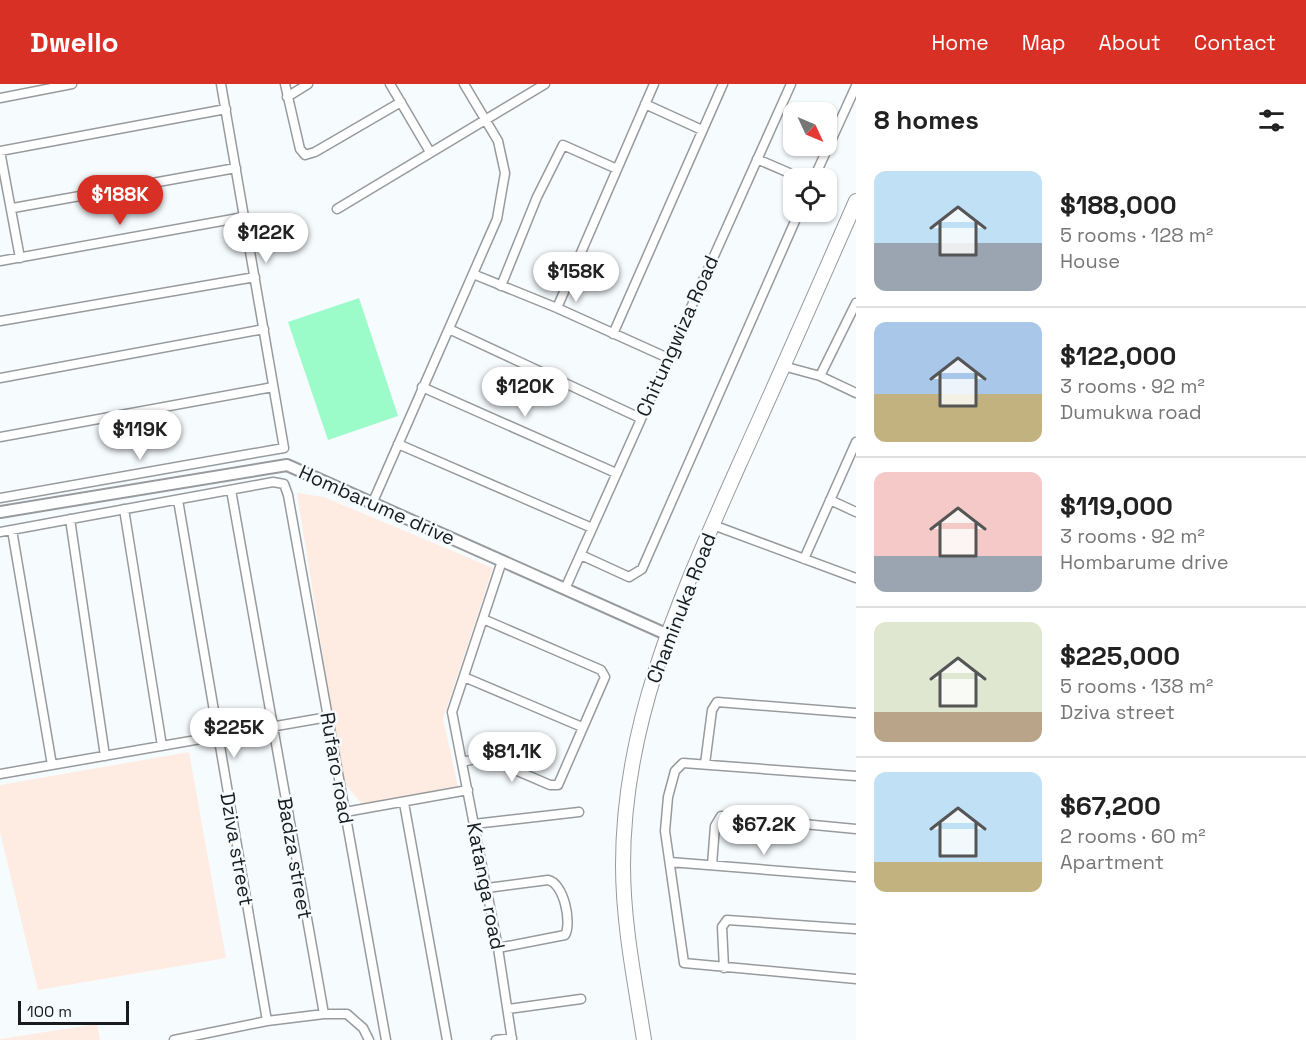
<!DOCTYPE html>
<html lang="en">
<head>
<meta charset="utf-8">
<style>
  :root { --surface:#fff; --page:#f6f6f6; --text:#222; --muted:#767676; --line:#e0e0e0; --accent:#d93025 }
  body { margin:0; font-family:"Space Grotesk",sans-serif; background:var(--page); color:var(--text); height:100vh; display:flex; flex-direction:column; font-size:22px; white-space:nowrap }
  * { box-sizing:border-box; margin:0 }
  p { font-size:20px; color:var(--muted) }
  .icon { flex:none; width:33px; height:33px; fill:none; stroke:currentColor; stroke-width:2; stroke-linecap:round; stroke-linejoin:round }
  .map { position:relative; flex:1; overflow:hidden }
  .sheet { display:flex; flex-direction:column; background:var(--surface); width:450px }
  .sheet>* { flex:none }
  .needle { width:39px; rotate:134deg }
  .tools { position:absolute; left:783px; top:18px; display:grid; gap:12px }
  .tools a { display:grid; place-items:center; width:54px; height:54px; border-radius:12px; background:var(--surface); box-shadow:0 2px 4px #0004; font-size:30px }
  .scale { position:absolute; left:18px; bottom:15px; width:111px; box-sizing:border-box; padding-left:6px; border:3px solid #191b1c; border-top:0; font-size:16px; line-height:21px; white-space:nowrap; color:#191b1c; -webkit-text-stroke:4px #f6fbfe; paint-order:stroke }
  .price { position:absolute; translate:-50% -51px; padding:0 14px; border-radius:21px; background:#fff; color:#222; font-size:20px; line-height:39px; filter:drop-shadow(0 2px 3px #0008) }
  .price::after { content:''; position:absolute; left:50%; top:36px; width:18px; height:14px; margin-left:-9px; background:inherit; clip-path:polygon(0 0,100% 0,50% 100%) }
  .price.on { background:var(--accent); color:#fff }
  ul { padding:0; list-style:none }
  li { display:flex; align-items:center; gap:18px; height:150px; padding:0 18px }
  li+li { border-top:2px solid var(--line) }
  li span { display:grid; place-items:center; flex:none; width:168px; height:120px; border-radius:12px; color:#555 }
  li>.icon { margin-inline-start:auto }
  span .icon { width:72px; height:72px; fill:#fffc; stroke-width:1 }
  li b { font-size:26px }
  h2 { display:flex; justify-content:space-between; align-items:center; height:72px; padding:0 18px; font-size:26px }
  header { display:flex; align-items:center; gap:36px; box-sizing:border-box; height:84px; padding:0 30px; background:var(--accent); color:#fff }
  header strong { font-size:28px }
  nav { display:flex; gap:33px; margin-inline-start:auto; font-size:21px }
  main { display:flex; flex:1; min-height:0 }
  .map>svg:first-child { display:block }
</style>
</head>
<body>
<header>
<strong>Dwello</strong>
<nav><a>Home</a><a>Map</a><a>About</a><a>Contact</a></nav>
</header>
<main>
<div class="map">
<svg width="856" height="956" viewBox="0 0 856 956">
  <rect width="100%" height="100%" fill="#f6fbfe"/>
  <!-- education -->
  <path fill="#feece2" d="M297,409l27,4 169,71 -50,151 15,68 -95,18 -20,-23z
    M189,668l37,206 -188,32 -38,-158v-47z
    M97,940l3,16h-100v-1z"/>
  <!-- green -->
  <path fill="#9bfbc9" d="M359,214l39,118 -70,24 -40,-118z"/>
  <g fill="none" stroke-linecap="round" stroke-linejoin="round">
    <defs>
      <path id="minor" d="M285,0l15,65 5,6 10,-3 86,-50
        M390,0l40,68
        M287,13l21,-13
        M0,14l72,-14
        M645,20l57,26
        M0,67l226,-42
        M0,67l20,107
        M757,75l44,19
        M814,94l42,-92
        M13,124l223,-40
        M337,125l208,-125
        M0,177l244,-44
        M473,190l84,34 111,50
        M501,202l36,-89 26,-52 54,24
        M856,219l-36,73 36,17
        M557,224l97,-224
        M0,237l255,-44
        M449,245l191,89
        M613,250l110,-250
        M783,282l37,10
        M0,294l264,-49
        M422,303l194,86
        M0,353l273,-50
        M398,360l194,84
        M231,406l93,524
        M0,414l284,-50 -63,-364
        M178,416l89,521
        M830,416l26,12
        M372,420l125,-285 8,-46 -7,-32 -34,-57
        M124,425l38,237
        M70,435l35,237
        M713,441l143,53
        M12,446l40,235
        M0,448l273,-50 11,2 4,11 98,545
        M581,471l48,22 13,-8 157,-357
        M804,475l52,-117
        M502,477l-50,151 46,236 14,92
        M565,505l226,-505
        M464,593l118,50
        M462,678l23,-5 65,28h8l47,-108 -4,-7 -118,-51
        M705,680l7,-54 5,-8 139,11
        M0,690l328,-57
        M856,692l-173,-13 -8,8 -7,26 -3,34 19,132 172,16
        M404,719l43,237
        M345,728l123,-22
        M474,740l105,-12
        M670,778l186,15
        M712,781l3,-39 6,-10 135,13
        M487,804l61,-8c16,3 24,43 17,55l-67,13
        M724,884l-2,-41 5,-7 129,9
        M508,925l73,-10
        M174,956l93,-19 57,-7h23l16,14 6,12
        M496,956l16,-2"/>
      <path id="tertiary" d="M0,428l287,-47 379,169"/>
      <path id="primary" d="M644,956c-9,-58 -21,-116 -21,-175 0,-145 58,-269 115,-398 40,-88 79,-177 118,-266"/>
    </defs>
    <!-- minor casing -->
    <use href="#minor" stroke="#979b9e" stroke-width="11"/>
    <!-- tertiary casing -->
    <use href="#tertiary" stroke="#979b9e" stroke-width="14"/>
    <!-- primary casing -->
    <use href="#primary" stroke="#979b9e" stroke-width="16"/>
    <!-- minor -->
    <use href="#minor" stroke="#fff" stroke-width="8"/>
    <!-- tertiary -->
    <use href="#tertiary" stroke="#fff" stroke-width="10"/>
    <!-- primary -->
    <use href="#primary" stroke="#fff" stroke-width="14"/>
  </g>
  <g text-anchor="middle" stroke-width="5" stroke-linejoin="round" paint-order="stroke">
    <!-- street labels -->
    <g font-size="20" fill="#191b1c" stroke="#f6fbfe">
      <text transform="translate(677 252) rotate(-66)" y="7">Chitungwiza Road</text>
      <text transform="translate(377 421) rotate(24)" y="7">Hombarume drive</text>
      <text transform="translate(681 524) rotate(-69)" y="7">Chaminuka Road</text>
      <text transform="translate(337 684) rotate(80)" y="7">Rufaro road</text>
      <text transform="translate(237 765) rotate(80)" y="7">Dziva street</text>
      <text transform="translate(295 774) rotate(80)" y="7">Badza street</text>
      <text transform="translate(486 802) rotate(79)" y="7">Katanga road</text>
    </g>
  </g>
</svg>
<div class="tools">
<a><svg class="needle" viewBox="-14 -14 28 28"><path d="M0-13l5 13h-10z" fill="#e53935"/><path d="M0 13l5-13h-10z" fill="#767676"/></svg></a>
<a><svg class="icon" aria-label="locate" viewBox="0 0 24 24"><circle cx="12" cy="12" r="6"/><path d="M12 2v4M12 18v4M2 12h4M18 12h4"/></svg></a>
</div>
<div class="scale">100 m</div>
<b class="price on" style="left:120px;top:142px">$188K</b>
<b class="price" style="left:266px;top:180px">$122K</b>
<b class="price" style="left:576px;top:219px">$158K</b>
<b class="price" style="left:525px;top:334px">$120K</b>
<b class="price" style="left:140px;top:377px">$119K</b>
<b class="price" style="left:234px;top:675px">$225K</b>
<b class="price" style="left:512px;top:699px">$81.1K</b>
<b class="price" style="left:764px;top:772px">$67.2K</b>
</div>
<section class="sheet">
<h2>8 homes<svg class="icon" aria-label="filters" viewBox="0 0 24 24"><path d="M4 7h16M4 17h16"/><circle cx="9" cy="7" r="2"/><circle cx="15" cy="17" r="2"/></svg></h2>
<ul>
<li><span style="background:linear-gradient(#bfe0f5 60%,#9aa5b1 0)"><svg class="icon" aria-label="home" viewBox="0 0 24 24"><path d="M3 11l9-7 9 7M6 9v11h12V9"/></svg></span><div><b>$188,000</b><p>5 rooms · 128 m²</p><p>House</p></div></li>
<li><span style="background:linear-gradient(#a9c7e8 60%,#c2b280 0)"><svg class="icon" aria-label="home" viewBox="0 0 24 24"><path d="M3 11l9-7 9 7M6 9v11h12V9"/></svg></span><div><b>$122,000</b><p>3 rooms · 92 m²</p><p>Dumukwa road</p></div></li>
<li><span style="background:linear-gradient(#f6c9c9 70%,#9aa5b1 0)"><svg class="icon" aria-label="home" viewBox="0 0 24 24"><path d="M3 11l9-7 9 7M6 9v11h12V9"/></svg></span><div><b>$119,000</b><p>3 rooms · 92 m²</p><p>Hombarume drive</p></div></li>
<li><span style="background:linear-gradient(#dfe7d0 75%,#b9a48a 0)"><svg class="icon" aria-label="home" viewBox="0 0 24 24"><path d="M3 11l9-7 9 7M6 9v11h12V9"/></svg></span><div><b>$225,000</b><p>5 rooms · 138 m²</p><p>Dziva street</p></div></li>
<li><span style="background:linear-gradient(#bfe0f5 75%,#c2b280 0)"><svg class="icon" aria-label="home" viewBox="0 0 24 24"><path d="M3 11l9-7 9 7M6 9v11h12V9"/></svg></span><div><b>$67,200</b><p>2 rooms · 60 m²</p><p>Apartment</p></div></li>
</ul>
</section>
</main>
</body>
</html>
